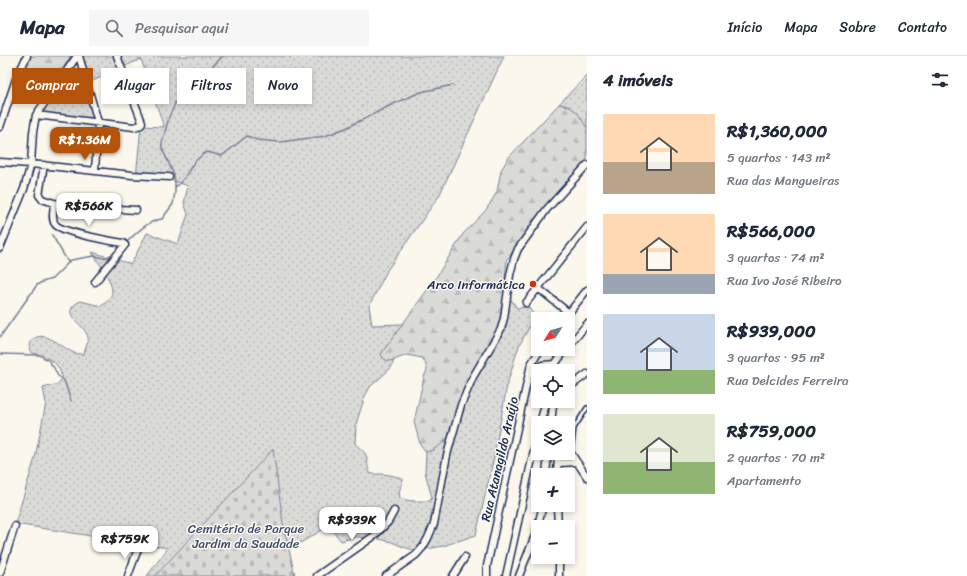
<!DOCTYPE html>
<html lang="pt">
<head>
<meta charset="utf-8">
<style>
  :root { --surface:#fff; --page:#f6f6f7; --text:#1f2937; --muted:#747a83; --line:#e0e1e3; --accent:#b45309 }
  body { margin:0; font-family:Sriracha,sans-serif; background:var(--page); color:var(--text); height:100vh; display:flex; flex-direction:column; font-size:15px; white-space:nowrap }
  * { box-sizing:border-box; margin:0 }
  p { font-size:13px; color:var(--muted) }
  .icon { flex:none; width:22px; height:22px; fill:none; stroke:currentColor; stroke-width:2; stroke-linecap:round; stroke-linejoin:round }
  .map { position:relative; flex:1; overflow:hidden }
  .drawer { display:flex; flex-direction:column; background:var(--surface); width:380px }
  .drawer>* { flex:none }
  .guide { position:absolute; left:12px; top:12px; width:380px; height:36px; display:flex; gap:8px }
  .needle { width:26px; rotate:233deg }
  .buttons { position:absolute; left:531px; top:256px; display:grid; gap:8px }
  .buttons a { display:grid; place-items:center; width:44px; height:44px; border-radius:0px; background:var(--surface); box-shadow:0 2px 6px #0003; font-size:20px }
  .price { position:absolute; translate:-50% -34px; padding:0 9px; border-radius:8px; background:#fff; color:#222; font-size:13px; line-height:26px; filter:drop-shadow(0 1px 2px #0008) }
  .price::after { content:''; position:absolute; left:50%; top:24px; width:12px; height:9px; margin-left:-6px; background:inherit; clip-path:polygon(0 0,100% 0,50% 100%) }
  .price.active { background:var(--accent); color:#fff }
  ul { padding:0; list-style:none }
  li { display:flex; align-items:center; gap:12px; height:100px; padding:0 16px }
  li span { display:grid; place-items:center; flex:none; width:112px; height:80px; border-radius:0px; color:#555 }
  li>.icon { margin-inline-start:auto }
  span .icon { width:48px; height:48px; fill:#fffc; stroke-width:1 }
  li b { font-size:17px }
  h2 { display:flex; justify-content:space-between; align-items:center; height:48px; padding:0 16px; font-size:17px }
  .chip { padding:0 14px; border-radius:0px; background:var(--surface); box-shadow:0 2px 6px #0003; font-size:14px; line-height:36px }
  .chip.active { background:var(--accent); color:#fff }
  header { display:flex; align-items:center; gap:24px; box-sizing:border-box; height:56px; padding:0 20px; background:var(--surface); border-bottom:1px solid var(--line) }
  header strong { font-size:19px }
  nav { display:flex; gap:22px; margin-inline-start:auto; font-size:14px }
  .search { width:280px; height:36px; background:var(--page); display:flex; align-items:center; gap:10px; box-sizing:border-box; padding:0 14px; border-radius:0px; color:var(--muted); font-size:15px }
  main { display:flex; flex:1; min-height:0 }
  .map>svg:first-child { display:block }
</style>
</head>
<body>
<header>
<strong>Mapa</strong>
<div class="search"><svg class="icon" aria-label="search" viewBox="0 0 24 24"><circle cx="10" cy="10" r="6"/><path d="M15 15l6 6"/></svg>Pesquisar aqui</div>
<nav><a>Início</a><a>Mapa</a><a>Sobre</a><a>Contato</a></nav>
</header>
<main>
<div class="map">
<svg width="587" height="520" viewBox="0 0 587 520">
  <defs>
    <pattern id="grass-dots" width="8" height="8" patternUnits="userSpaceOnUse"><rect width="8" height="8" fill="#dadad7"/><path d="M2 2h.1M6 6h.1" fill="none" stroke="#babbbb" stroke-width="1.8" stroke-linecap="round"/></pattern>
    <pattern id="forest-firs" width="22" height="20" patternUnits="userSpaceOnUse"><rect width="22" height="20" fill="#dadad7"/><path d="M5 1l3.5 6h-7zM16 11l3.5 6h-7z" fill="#babbbb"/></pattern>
    <pattern id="cemetery-stones" width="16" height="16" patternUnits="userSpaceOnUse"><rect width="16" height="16" fill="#dadad7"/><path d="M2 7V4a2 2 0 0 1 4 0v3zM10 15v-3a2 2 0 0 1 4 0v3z" fill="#babbbb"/></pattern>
  </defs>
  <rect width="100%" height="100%" fill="#fbf7ec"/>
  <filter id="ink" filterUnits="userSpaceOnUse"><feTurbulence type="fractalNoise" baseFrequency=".025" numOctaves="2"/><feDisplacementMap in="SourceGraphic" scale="8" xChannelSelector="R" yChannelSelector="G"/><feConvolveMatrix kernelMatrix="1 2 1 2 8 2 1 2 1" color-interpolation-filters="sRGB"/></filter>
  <g filter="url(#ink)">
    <!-- grass -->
    <path fill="url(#grass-dots)" stroke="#7a849a" d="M74,0h430l-65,140 -51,73 -19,37 3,19 31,-1 -22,30 7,7 6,-1 -3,8 -21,19 -5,9 -9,28 -1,19c3,5 8,6 11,12 2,6 1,13 4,18 4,2 6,1 10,1 8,0 16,2 23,5l-1,4 -3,9 1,6c9,4 19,3 29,3l3,-3 -7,-26 1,-20 7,-2 30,-44 15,-35 22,-33 8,-47 2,7 7,10 11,-1 7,9 -16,30 -5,15 -7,24 -13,72 -18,78 -33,11 -27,5 -15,-5 -9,-4 -17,-4 -19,-1 -15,4 -12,-15 -41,24 7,26h-148l21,-28 -153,-24 20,-66 11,-55 -3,-15 15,-4 4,-6c-4,-19 -15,-20 -31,-26 -1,-6 -2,-10 4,-14 12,-7 28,10 39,15 4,1 6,1 10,1 1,-5 4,-11 4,-16 -2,-15 -32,-23 -8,-37l21,5c5,-3 11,-8 11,-15 0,-11 -14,-29 -20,-39l39,12 16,-31 31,11 10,-30 -4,-11 4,-17 -14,-5 -38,-4 5,-51 23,1 -23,-68 -55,25 11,35 -57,-6z
      M587,19v53l-19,-22 -9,-2z"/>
    <!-- forest -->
    <path fill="url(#forest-firs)" stroke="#7a849a" d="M29,0h45l-17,27 -35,-9z
      M559,48l9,2 9,6 10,16v31l-80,100 -2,20 3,12 -8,47 -22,33 -15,35 -6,21 -14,16 -10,7 -7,2 -6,-8 -6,-22 10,-45 3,-7 -2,-8 -3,-4 -15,-3 -13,5 -6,1 -4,-2 -3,-5 54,-75 28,-45 23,-24 11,-18 4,-22 8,-13z"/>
    <!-- cemetery -->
    <path fill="url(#cemetery-stones)" stroke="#7a849a" d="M273,393l10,74 12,53h-140z"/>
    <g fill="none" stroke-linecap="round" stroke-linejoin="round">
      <!-- stream -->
      <path stroke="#747e96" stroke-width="1.5" d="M59,20l12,-20
        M175,131c9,-5 12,-15 18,-23 3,-4 8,-8 12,-11l3,-1 13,4 2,-1 24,-19 10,4 23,2 45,-6 21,-8 47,-24 28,-12 32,-7
        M52,179l16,27
        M128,185c8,-8 21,-21 34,-22l11,-15 2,-12v-9l-1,-8 -12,-27v-5l7,-26 10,-22 23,-21 10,-7 11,-11
        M0,281l37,-52 5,-3 10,-3 19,-19 23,-4 10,2 11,-5
        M0,298l40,1 9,6 5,7 4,8 6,4 7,21"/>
      <defs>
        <path id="service" d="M571,396l3,-24 13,-20"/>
        <path id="minor" d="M79,0l19,66 -3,49
          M36,59l98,12 7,-2 1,-3 -25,-66
          M0,71l16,-48 11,-23
          M0,106l31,2 101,11 37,2
          M44,109l-5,30 3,4 12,4c0,6 -3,16 1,21 5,8 55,17 68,19l2,2 -30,37
          M54,147l32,4 50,3
          M0,192l24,-59 7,-25 2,-32 3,-17 41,-59
          M538,232l31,25
          M526,247l61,-76
          M564,263l23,-29
          M568,291l19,-23
          M553,315l2,-7 11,-15
          M529,318l13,-9 13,-1
          M568,332l19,-14
          M540,367l6,-22
          M551,367l2,-17 2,-5
          M568,393l19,28
          M558,407l19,-1
          M546,419l2,-22
          M557,419l1,-22
          M557,449l1,22
          M559,501v19
          M0,517l15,-47
          M128,520l10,-27
          M317,520l57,-40 14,-14 6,-11
          M386,520l30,-21 7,-8 5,-9 6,-14 13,-69 14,-50 12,-28 28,-48 3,-11 6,-43 4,-16 4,-10 29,-40 40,-44
          M453,520l12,-19
          M487,520v-10l44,-202 10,-15
          M506,520l32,-144
          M519,520l17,-43 7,-28"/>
      </defs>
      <!-- service casing -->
      <use href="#service" stroke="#1b2f5e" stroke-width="6"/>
      <!-- minor casing -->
      <use href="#minor" stroke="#1b2f5e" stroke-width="9"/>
      <!-- service -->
      <use href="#service" stroke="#fbf7ec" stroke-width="3"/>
      <!-- minor -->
      <use href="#minor" stroke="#fbf7ec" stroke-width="6"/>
    </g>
  </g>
  <!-- markers -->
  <circle fill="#c8321e" stroke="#fbf7ec" stroke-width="1.5" cx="533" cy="228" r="4"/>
  <g text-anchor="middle" stroke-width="3" stroke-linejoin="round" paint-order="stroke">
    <!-- poi labels -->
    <g font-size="13" fill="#1b2f5e" stroke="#fbf7ec" text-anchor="end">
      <text x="525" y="233">Arco Informática</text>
    </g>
    <!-- street labels -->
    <g font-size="13" fill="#1b2f5e" stroke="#fbf7ec">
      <text transform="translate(499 403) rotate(-77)" y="5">Rua Atanagildo Araújo</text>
    </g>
    <!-- park labels -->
    <g font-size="13" fill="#415176" stroke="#fbf7ec">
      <text x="246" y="477">Cemitério de Parque<tspan x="246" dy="15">Jardim da Saudade</tspan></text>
    </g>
  </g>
</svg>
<div class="buttons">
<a><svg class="needle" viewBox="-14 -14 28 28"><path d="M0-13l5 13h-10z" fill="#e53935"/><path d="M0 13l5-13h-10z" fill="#747a83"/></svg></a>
<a><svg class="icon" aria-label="locate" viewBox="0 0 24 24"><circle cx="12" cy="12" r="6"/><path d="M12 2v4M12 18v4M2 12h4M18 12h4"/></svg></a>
<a><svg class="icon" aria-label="layers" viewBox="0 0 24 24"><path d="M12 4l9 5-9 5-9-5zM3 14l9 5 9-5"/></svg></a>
<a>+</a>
<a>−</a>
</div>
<b class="price active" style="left:85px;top:105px">R$1.36M</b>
<b class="price" style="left:89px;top:171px">R$566K</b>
<b class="price" style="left:352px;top:485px">R$939K</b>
<b class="price" style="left:125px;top:504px">R$759K</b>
<div class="guide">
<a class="chip active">Comprar</a>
<a class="chip">Alugar</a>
<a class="chip">Filtros</a>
<a class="chip">Novo</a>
</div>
</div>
<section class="drawer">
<h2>4 imóveis<svg class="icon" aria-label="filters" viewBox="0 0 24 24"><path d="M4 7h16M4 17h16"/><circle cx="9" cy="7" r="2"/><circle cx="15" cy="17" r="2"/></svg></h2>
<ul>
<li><span style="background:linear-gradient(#ffd9b3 60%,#b9a48a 0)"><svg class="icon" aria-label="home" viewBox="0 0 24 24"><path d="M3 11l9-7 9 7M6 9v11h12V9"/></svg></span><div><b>R$1,360,000</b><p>5 quartos · 143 m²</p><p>Rua das Mangueiras</p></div></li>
<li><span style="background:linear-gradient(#ffd9b3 75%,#9aa5b1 0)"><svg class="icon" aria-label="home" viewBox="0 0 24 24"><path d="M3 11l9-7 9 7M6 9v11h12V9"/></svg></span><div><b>R$566,000</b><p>3 quartos · 74 m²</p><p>Rua Ivo José Ribeiro</p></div></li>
<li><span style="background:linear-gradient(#c9d6e8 70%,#8fb573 0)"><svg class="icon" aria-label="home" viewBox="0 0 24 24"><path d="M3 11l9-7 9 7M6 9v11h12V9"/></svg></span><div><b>R$939,000</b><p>3 quartos · 95 m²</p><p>Rua Delcides Ferreira</p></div></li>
<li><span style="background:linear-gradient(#dfe7d0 60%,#8fb573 0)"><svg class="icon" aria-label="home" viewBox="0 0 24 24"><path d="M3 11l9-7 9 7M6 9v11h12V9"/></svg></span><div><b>R$759,000</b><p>2 quartos · 70 m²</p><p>Apartamento</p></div></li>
</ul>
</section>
</main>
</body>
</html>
